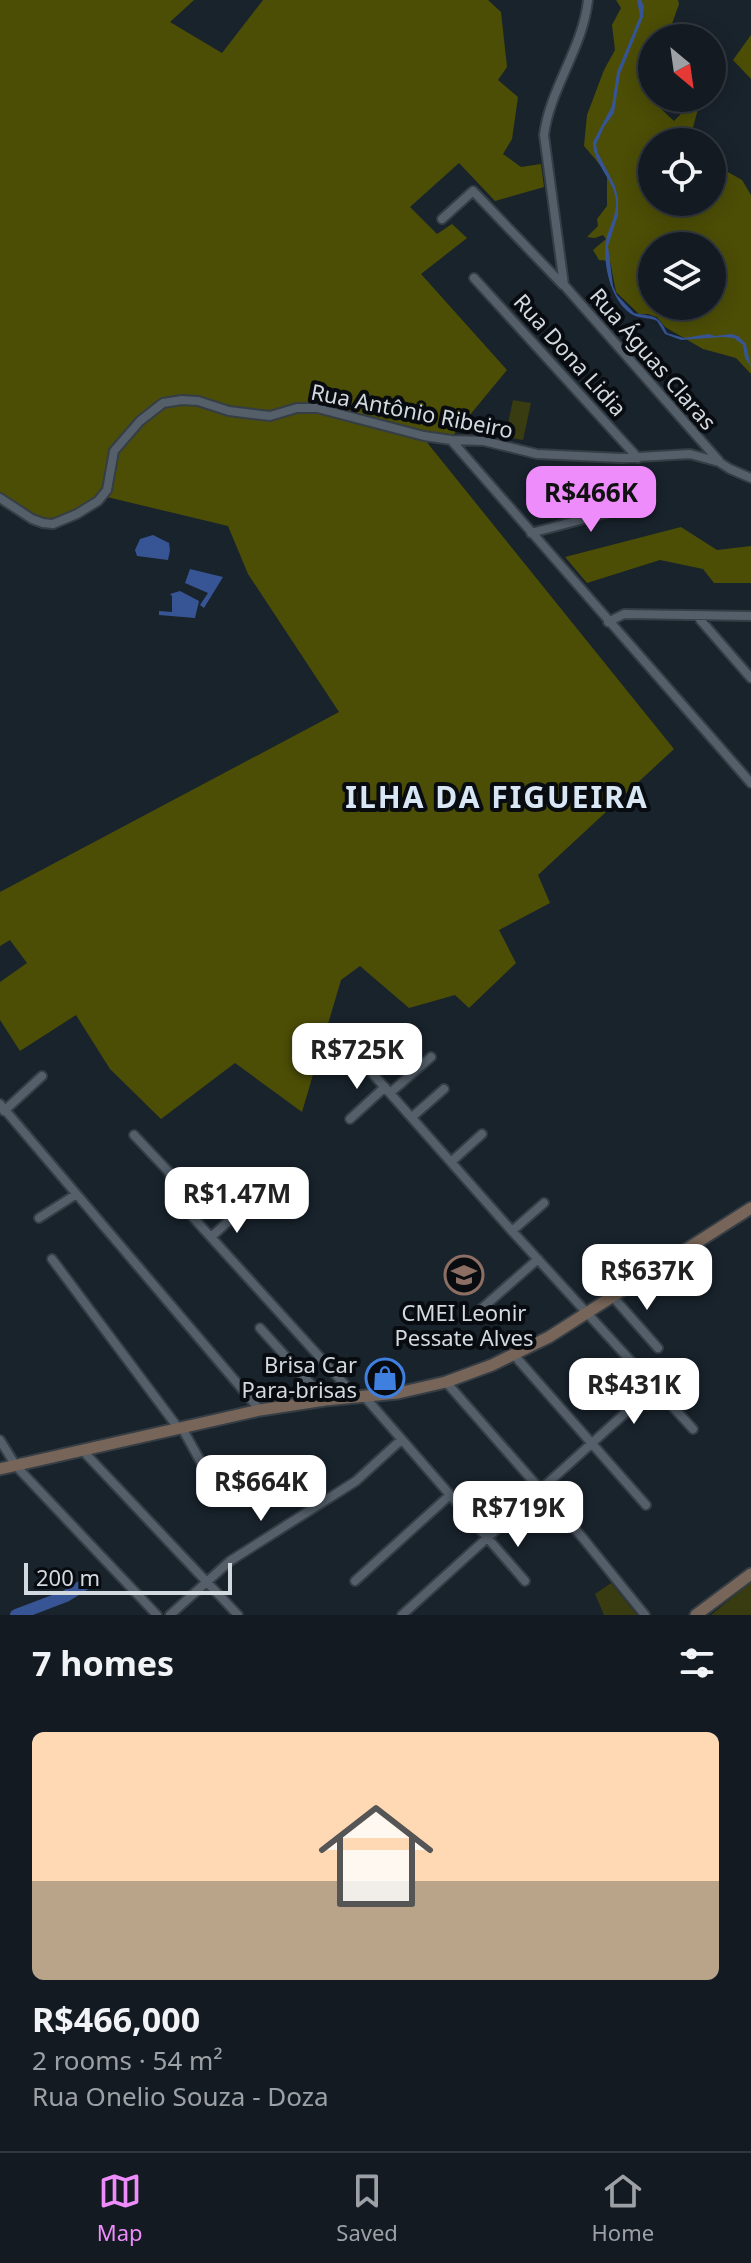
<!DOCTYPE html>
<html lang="en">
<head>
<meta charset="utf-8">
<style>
  :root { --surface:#131a21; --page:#20272e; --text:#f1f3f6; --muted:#9da1a5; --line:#32383f; --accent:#ed8cfa }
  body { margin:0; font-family:"Noto Sans",sans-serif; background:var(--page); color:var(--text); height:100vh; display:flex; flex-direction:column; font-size:30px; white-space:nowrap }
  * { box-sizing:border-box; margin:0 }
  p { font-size:26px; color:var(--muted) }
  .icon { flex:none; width:44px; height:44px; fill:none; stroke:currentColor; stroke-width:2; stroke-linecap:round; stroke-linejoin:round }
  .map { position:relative; height:1615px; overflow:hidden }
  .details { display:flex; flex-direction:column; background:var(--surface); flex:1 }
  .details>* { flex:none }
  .needle { width:52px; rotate:151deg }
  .buttons { position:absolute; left:638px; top:24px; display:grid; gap:16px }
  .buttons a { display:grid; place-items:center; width:88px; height:88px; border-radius:50%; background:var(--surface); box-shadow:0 4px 20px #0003,0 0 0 2px var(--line); font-size:40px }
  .scale { position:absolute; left:24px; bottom:20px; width:208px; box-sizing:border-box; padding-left:8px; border:4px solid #d2d9df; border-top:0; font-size:22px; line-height:28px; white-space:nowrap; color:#d2d9df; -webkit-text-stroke:6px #080c10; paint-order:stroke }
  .price { position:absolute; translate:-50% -68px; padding:0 18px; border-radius:16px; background:#fff; color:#222; font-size:26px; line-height:52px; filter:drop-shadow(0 2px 4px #0008) }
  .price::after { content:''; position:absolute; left:50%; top:48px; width:24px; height:18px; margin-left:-12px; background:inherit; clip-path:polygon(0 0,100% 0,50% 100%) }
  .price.on { background:var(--accent); color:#111 }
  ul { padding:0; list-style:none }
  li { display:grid; align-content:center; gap:16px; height:424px; padding:0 32px }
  li span { display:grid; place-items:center; height:248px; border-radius:12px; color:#555 }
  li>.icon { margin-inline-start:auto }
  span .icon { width:144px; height:144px; fill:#fffc; stroke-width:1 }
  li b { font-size:34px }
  h2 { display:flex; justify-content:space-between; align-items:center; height:96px; padding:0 32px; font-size:34px }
  .tabs { display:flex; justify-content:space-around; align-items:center; height:112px; border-top:2px solid var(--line); background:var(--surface); font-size:22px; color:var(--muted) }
  .tabs a { display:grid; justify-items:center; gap:4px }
  .tabs .on { color:var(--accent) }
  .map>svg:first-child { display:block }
</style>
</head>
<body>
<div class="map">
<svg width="751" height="1615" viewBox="0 0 751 1615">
  <rect width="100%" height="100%" fill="#19232c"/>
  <!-- green -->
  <path fill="#393b11" d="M513,400l18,3 -8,37 -18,-3z
    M751,1582v33h-40z
    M611,1583l26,32h-33l-9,-21z"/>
  <!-- forest -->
  <path fill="#4c4e06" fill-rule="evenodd" d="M0,0h194l-24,22 52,31 41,-53h225l13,12 6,55 -9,13 20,17 -6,42 -9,15 18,13 20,-3 3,23 -49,14 -36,-38 -49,44 27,27 15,-10 15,14 -46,36 86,96 -57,69 -29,-4 253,314 -136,126 12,28 -51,27 17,33 -47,45 -14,-13 -46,13 -49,-42 -19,14 -39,132 -67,-49 -74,56 -51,-50 -34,-54 -56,36 -20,-31v-38l27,-19 -17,-23 -10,6v-54l339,-180 -91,-138 -20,-48 -121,-29 -20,14 -37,13 -50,-30z
    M616,0h62l1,4 -12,34h-15v34l-11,18 33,31 22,-23h5l-12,44h-37v60h60v-39l30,17 9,15v179l-15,-16 -33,-9 -38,-22 -8,-10 -9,-3h-9l-23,-22 -6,-31 -11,-1 -6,-10 13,-11 -3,-4 -8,3 -8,-1 11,-11 -1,-7 10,-13v-33l-23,-27 3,-31 17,-45 11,-20 -3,-25 9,-17zM652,246h60v60h-60z
    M751,35v44l-18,-19z
    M681,527l36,23 34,-4v37h-37l-11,-14 -43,-9 -73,23 -22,-26z"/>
  <!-- water -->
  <path fill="#375594" d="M637,0h4l3,6 -1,11 -23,57 -6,39 -10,14 -8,18 2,8 17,33 3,12v17l-10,31 5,40 4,9 17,18c19,4 24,0 33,20l17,5 25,-4 6,2 16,-2 7,2 8,8 5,23 -6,-9 -2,-13 -9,-7 -12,-1 -41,3 -16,-6 -8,-13c-8,-4 -17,-2 -24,-6 -23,-13 -32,-55 -26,-79 4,-12 10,-23 9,-36 -3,-22 -23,-36 -23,-58l19,-36 5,-34 23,-56z
    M153,535l16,8 1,7 -2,10 -31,-4 -2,-6 5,-11z
    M190,569l33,8 -19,31 -4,-3 8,-12 -23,-10z
    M180,591l19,10 -4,17 -36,-3v-4l13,1v-16l-2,-2z"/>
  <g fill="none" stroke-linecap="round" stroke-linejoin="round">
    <!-- river -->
    <path stroke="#375594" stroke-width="12" d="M16,1615l50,-19 24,-15"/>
    <defs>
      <path id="minor" d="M588,0c-5,48 -38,88 -44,135l20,150 155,176
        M442,219l31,-28 90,94
        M474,278l164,180
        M451,440l300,343
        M0,498l32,21 11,4 10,1 24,-10 21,-13 9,-11 7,-39 26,-30 23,-18 19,-3 16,1 31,10 32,4 9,1 27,-8h20l107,28 27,4 33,1 53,13 84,4 69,-4 29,8 11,7 21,9
        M531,533l94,-25 9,-7
        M697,616l54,62
        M608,622l16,-8 127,2
        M334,1030l178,201 181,198
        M390,1093l41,-36
        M0,1104l260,306
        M4,1111l38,-35
        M412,1117l32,-28
        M350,1119l35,-32
        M134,1135l34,36 23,44 8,9 157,173
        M451,1162l31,-28
        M39,1218l36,-23
        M512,1231l32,-28
        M211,1237l31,-28
        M52,1259l127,170
        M613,1297l45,51
        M472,1317l66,-58
        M260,1328l65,72
        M514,1355l132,150
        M446,1382l136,155 63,78
        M364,1396l161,185
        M182,1428l20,36
        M0,1440l16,26 141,149
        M83,1451l155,164
        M355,1581l95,-86
        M170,1615l60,-54 126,-80 45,-41
        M402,1615l253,-229"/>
      <path id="secondary" d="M0,1469l260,-59 65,-10 73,-7 48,-11 46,-17 57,-28 202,-129
        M696,1615l55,-41"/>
    </defs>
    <!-- minor casing -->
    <use href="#minor" stroke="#353d45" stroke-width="12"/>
    <!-- secondary casing -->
    <use href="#secondary" stroke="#353d45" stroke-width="15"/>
    <!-- minor -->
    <use href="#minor" stroke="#545f6a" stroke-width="8"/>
    <!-- secondary -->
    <use href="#secondary" stroke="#766558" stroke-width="11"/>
  </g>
  <!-- icons -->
  <defs>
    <symbol id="school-ring" viewBox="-11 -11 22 22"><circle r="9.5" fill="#080c10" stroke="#8d6e63" stroke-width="1.5"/><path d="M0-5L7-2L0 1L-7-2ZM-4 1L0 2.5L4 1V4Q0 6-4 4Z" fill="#8d6e63"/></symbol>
    <symbol id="shop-ring" viewBox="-11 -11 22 22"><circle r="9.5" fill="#080c10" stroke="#3f7fe0" stroke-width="1.5"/><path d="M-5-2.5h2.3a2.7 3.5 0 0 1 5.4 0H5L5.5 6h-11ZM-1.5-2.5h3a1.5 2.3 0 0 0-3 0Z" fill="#3f7fe0"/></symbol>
  </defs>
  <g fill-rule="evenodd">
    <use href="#school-ring" x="442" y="1253" width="44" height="44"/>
    <use href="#shop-ring" x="363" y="1356" width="44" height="44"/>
  </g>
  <g text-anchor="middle" stroke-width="8" stroke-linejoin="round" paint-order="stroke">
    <!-- street labels -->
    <g font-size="22" fill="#d2d9df" stroke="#080c10">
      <text transform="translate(570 355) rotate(48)" y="8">Rua Dona Lidia</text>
      <text transform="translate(653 359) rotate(49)" y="8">Rua Águas Claras</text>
      <text transform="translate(412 411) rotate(11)" y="8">Rua Antônio Ribeiro</text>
    </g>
    <!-- poi labels -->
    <g font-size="22" fill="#d2d9df" stroke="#080c10">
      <text x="464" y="1321">CMEI Leonir<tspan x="464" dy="25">Pessate Alves</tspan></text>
      <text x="357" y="1373" text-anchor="end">Brisa Car<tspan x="357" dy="25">Para-brisas</tspan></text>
    </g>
    <!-- district labels -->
    <g font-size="30" font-weight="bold" letter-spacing="2" fill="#d9e6f3" stroke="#080c10">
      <text x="497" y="808">ILHA DA FIGUEIRA</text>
    </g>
  </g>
</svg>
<div class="buttons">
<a><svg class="needle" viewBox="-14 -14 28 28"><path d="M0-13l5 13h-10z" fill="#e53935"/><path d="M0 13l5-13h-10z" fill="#9da1a5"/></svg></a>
<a><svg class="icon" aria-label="locate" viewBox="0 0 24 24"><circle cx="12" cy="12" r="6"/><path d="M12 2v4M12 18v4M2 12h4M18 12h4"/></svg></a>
<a><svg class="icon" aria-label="layers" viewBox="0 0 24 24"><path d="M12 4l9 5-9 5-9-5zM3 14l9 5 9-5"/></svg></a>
</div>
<div class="scale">200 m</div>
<b class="price on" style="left:591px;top:534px">R$466K</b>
<b class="price" style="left:357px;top:1091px">R$725K</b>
<b class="price" style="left:237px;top:1235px">R$1.47M</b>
<b class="price" style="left:647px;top:1312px">R$637K</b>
<b class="price" style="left:634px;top:1426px">R$431K</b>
<b class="price" style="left:261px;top:1523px">R$664K</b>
<b class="price" style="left:518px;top:1549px">R$719K</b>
</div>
<section class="details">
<h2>7 homes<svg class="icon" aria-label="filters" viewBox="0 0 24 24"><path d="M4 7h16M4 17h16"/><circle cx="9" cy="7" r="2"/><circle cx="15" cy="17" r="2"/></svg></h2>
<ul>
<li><span style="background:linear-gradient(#ffd9b3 60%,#b9a48a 0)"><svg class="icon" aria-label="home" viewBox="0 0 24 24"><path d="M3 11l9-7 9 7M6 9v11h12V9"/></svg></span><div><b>R$466,000</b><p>2 rooms · 54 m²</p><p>Rua Onelio Souza - Doza</p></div></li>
</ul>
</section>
<nav class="tabs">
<a class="on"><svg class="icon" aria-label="map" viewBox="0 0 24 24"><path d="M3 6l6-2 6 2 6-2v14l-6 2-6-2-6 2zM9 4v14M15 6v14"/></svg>Map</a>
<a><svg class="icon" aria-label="saved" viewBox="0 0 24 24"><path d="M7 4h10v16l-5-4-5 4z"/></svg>Saved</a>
<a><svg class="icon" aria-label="home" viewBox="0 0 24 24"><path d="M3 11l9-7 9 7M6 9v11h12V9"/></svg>Home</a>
</nav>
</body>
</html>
